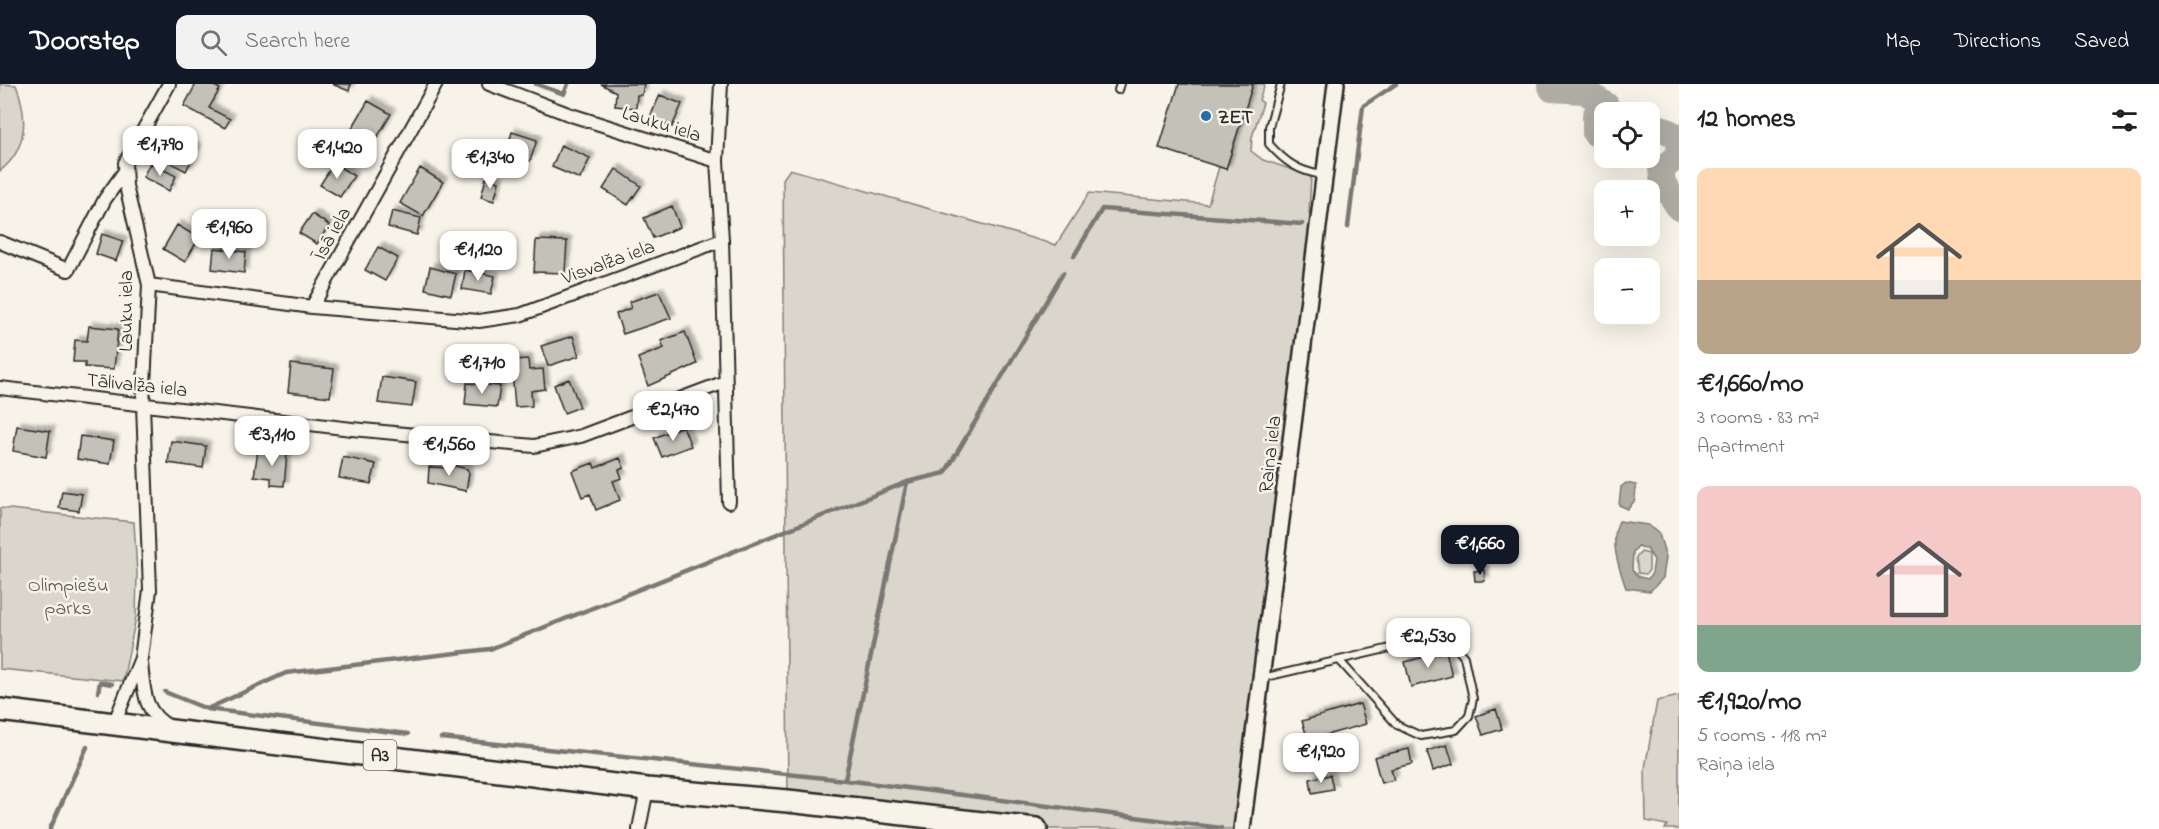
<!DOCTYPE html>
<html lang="en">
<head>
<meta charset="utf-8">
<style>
  :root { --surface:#fff; --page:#f2f2f2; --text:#202124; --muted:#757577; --accent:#111827 }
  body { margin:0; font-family:"Indie Flower",sans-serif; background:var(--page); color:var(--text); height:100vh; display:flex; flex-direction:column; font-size:22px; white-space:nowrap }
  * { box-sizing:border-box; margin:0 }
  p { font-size:20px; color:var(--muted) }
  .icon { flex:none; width:33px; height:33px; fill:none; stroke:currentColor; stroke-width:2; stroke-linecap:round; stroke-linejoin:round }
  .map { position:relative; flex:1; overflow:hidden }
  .panel { display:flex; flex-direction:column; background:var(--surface); width:480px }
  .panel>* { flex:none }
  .fabs { position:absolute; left:1594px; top:18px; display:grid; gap:12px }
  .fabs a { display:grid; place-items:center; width:66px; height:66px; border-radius:12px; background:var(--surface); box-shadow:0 6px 24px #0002; font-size:30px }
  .price { position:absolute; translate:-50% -51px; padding:0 14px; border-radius:12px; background:#fff; color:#222; font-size:20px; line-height:39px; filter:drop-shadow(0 2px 3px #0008) }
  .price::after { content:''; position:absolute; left:50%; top:36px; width:18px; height:14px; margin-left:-9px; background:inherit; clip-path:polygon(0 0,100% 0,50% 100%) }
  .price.on { background:var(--accent); color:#fff }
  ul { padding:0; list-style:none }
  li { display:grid; align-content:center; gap:12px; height:318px; padding:0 18px }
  li span { display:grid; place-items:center; height:186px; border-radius:12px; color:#555 }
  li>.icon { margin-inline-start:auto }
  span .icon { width:108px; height:108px; fill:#fffc; stroke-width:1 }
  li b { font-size:26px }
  h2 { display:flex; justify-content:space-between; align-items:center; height:72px; padding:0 18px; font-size:26px }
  header { display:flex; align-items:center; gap:36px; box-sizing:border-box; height:84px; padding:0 30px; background:var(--accent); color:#fff }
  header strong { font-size:28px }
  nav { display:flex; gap:33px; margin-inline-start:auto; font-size:21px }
  .search { width:420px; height:54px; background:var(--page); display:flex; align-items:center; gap:15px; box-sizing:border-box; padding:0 21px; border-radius:12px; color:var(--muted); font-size:22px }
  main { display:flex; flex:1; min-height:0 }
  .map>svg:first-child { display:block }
</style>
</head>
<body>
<header>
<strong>Doorstep</strong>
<div class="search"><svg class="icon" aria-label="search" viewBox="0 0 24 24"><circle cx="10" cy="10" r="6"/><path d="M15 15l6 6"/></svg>Search here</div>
<nav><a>Map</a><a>Directions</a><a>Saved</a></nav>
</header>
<main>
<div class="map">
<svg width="1679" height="745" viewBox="0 0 1679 745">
  <defs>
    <filter id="shadow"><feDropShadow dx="4.5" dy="-4.5" stdDeviation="1.5" flood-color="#0004"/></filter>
  </defs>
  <rect width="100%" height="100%" fill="#f7f3e8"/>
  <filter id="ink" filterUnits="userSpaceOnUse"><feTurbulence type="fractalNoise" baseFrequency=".0167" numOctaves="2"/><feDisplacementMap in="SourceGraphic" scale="12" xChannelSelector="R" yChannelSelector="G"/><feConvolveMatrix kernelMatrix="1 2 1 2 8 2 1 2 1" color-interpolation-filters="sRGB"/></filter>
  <g filter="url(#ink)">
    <!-- green -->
    <path fill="#dad6cc" stroke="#82807c" stroke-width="1.5" d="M0,0l16,1c12,31 12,64 -16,86z
      M1253,0h12l-6,16 4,3 -11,34 -1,14 12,9 48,16 -2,38 12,1 -79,614h-206l-248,-28 -5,-622 7,-10 266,76 33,-52 119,11 11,-37 7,2z
      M0,424l134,14 3,52 -1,43 -13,64 -123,-12z
      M1641,468l8,2v16l-3,4 -8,-1 -2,-15z
      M1679,612v133h-14l2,-4 -21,-4 -1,-53 12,-67z"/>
    <!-- water -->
    <path fill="#afaca4" stroke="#7a7874" stroke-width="1.5" fill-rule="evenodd" d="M1626,399l10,2 -1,15 -7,9 -9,-4 2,-18z
      M1619,437l29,4 11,9 7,23 -3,21 -13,13 -24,-3c-7,-20 -17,-47 -7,-67zM1638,462l9,3 7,11 -2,13 -4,6 -9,-2 -7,-7 1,-18z"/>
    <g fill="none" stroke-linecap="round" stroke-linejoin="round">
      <!-- stream -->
      <path stroke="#7a7874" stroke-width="4.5" d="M536,0l28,10 4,-10
        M1348,143l15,-121 33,-22
        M1074,172l28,-47 200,15
        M98,608l2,-10 12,2
        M165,608l42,17 201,25
        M207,625l79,-36 204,-24 417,-167 38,-9 118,-200
        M441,654l404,42 376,48
        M845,696l62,-298
        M50,745l37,-82"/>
      <!-- river -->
      <path stroke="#afaca4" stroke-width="26" d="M1550,0l2,5 32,2 22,14 -11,11v17l10,5
        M1650,39l29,14
        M1679,65l-2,8 -16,12 2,14 16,25"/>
    </g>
    <!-- building -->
    <path fill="#c4c1b9" stroke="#2b2b2b" stroke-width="1.5" filter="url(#shadow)" d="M196,0h15l9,5 -11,19 21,11 -5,9 -41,-22z
      M332,0h19l-2,7z
      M601,0h43l-2,11h-5l-1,13 -21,-2 1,-14z
      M1179,0h74l-27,85 -67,-21z
      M660,11l22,9 -10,23 -22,-10z
      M368,17l23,13 -17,29 -23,-13z
      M512,48l25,8 -7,21 -24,-8z
      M167,49l30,16 -11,22 -31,-16z
      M319,51l16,9 -8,15 -16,-9z
      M561,61l29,13 -10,21 -28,-12z
      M150,79l26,13 -7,15 -26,-14z
      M334,79l20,13 -14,21 -20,-12z
      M420,84l23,14 -20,34 -23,-13z
      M616,85l25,17 -13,19 -25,-16z
      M486,94l13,4 -5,19 -13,-4z
      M672,122l8,21 -27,11 -9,-20z
      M392,127l29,7 -4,17 -29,-8z
      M312,130l17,11 -12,19 -18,-11z
      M177,141l22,13 -14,24 -22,-13z
      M102,150l21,7 -7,20 -20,-7z
      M536,156l31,1 -2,32 -31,-1z
      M378,163l20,11 -13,23 -20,-11z
      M214,164l32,4 -2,21 -32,-4z
      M430,183l26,7 -5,21 -26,-6z
      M465,186l30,6 -4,18 -29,-5z
      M659,208l12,26 -48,16 -7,-20 15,-6 -2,-6z
      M89,242l29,3 -4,40 -29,-2v-5h-12l2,-22 12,1z
      M685,248l12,32 -49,22 -10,-28 26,-10 -3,-7z
      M573,252l6,20 -31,10 -7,-20z
      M528,275l1,11 14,-1 2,20 -14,2 1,15 -17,1 -4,-47z
      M291,280l43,5 -4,28 -42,-5z
      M382,293l34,5 -4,25 -34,-4z
      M569,295l11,28 -16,6 -10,-28z
      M467,299l33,3 -3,21 -32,-3z
      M17,342l33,5 -4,26 -33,-6z
      M683,342l8,20 -29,11 -8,-19z
      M80,352l34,5 -4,23 -33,-5z
      M171,357l35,5 -3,22 -35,-5z
      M258,366l29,4 -3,32 -13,-1v-7l-17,-2z
      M343,373l33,7 -5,20 -32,-6z
      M620,374l4,10 -5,2 3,8 -9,3 7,19 -24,10 -6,-16 -8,3 -10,-26 21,-8 2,5z
      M451,381l16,4 2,4 -3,18 -38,-8 1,-16 22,1z
      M62,407l20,3 -3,17 -20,-3z
      M1484,486l1,11h-10l-1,-10z
      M1446,567l6,25 -41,11 -6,-25z
      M1360,620l6,20 -58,16 -6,-19z
      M1496,625l6,20 -19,6 -7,-19z
      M1447,661l6,19 -20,7 -6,-20z
      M1409,665l3,15 -21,5 3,11 -13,3 -7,-26z
      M1330,691l3,14 -21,4 -2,-14z"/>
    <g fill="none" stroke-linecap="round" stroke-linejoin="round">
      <defs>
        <path id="service" d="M1281,0l-12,43v17c16,18 29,27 53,31
          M1118,6l2,-6
          M1262,594l184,-43 18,22 9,42 -4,17 -13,14 -35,6 -24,-11 -57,-64"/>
        <path id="minor" d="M489,0l82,31 146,46
          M721,0l-4,77 5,79 7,262
          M0,158l68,28 37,-71 20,-28
          M149,201l163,22 167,14 41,-6 202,-75
          M312,223l124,-223
          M0,304l352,41 182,17 47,-10 144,-54
          M141,579c3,27 2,50 29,64
          M113,642l28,-68 9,-68 -7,-185 6,-120 -23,-99 -1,-23 44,-79
          M639,745l8,-40"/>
        <path id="tertiary" d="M1242,745l94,-745"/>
        <path id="trunk" d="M0,626l647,79 141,12 248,28"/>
      </defs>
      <!-- service casing -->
      <use href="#service" stroke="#2b2b2b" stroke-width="10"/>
      <!-- minor casing -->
      <use href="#minor" stroke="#2b2b2b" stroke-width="16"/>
      <!-- tertiary casing -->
      <use href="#tertiary" stroke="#2b2b2b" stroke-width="20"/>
      <!-- trunk casing -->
      <use href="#trunk" stroke="#2b2b2b" stroke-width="26"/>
      <!-- service -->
      <use href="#service" stroke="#f7f3e8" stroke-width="6"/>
      <!-- minor -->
      <use href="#minor" stroke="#f7f3e8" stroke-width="12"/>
      <!-- tertiary -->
      <use href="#tertiary" stroke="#f7f3e8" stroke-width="15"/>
      <!-- trunk -->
      <use href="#trunk" stroke="#f7f3e8" stroke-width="21"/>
    </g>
  </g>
  <!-- markers -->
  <circle fill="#1f6fb2" stroke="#f7f3e8" stroke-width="2" cx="1206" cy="32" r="6"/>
  <g text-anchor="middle" stroke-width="5" stroke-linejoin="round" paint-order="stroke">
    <!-- shield labels -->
    <rect fill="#f7f3e8" stroke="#686764" stroke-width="1.5" x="363.5" y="656" width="33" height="30" rx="4.5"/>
    <g font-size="18" font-weight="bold" fill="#2b2b2b">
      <text x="380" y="677">A3</text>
    </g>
    <!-- poi labels -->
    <g font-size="20" font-weight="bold" fill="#2b2b2b" stroke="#f7f3e8" text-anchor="start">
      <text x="1218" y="39">ZET</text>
    </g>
    <!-- street labels -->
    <g font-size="20" fill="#2b2b2b" stroke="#f7f3e8">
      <text transform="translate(662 39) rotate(17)" y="7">Lauku iela</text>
      <text transform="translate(331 149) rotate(-61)" y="7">Īsā iela</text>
      <text transform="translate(608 177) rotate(-20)" y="7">Visvalža iela</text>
      <text transform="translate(125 227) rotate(-90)" y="7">Lauku iela</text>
      <text transform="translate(137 300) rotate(6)" y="7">Tālivalža iela</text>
      <text transform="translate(1269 370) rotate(-83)" y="7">Raiņa iela</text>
    </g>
    <!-- park labels -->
    <g font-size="20" fill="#575653" stroke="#f7f3e8">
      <text x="68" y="507">Olimpiešu<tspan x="68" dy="23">parks</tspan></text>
    </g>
  </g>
</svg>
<div class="fabs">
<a><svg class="icon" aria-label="locate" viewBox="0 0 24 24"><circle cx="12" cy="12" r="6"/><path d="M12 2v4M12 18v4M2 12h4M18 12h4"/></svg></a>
<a>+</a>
<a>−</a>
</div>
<b class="price" style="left:160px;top:93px">€1,790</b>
<b class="price" style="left:337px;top:96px">€1,420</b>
<b class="price" style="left:490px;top:106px">€1,340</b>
<b class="price" style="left:229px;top:176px">€1,960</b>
<b class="price" style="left:478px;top:198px">€1,120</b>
<b class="price" style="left:482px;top:311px">€1,710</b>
<b class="price" style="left:673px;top:358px">€2,470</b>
<b class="price" style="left:272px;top:383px">€3,110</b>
<b class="price" style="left:449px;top:393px">€1,560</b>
<b class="price on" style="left:1480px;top:492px">€1,660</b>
<b class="price" style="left:1428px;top:585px">€2,530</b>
<b class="price" style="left:1321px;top:700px">€1,920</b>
</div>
<section class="panel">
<h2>12 homes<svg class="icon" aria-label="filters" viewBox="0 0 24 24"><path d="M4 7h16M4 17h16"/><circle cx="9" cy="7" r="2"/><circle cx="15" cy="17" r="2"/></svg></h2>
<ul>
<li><span style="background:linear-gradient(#ffd9b3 60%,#b9a48a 0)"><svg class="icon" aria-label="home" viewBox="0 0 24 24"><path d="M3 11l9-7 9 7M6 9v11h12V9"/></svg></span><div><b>€1,660/mo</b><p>3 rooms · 83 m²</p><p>Apartment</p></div></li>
<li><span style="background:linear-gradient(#f6c9c9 75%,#7fa58c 0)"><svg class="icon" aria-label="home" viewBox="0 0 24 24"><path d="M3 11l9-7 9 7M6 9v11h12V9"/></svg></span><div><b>€1,920/mo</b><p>5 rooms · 118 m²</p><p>Raiņa iela</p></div></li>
</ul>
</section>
</main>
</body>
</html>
